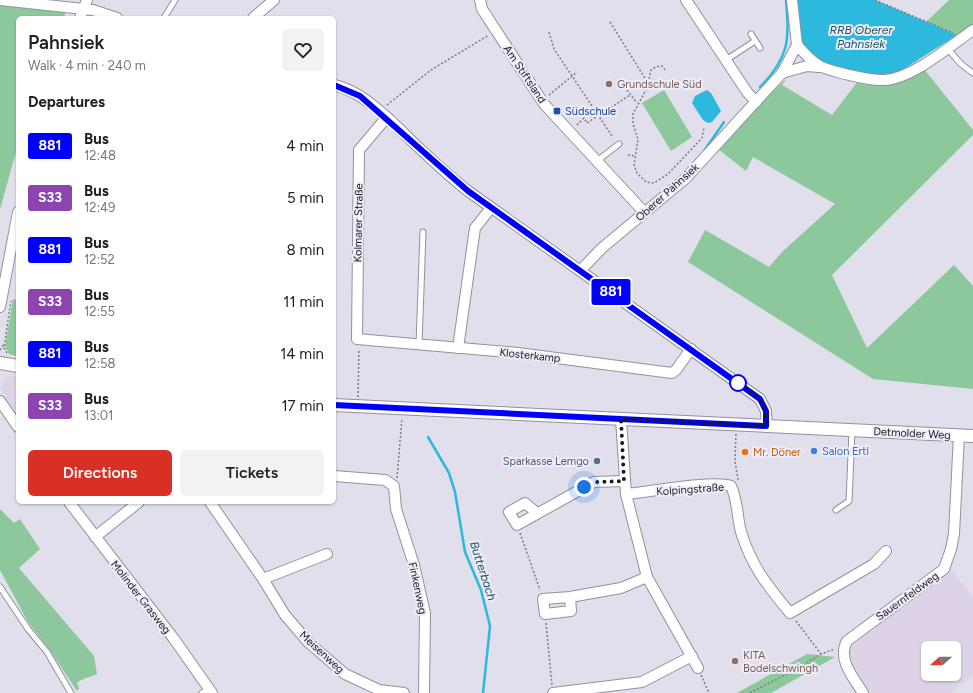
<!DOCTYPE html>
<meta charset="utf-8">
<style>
:root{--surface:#fff;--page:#f2f2f2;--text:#222;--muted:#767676;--accent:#d93025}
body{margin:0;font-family:Figtree,sans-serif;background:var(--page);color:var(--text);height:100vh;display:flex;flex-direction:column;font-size:15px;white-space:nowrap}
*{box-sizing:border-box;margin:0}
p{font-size:13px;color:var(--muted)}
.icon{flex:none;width:22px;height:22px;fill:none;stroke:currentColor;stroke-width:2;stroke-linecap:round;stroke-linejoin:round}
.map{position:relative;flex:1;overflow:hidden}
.sheet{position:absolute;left:16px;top:16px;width:320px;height:488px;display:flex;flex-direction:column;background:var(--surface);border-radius:6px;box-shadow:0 1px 3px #0004}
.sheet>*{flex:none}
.badge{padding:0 8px;border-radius:3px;font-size:14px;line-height:26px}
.needle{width:26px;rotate:249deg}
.buttons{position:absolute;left:921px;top:641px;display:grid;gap:8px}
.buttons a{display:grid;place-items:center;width:40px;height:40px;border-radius:6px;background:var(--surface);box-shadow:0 1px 3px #0004;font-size:20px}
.you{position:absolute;width:20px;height:20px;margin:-10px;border:3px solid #fff;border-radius:50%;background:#1a73e8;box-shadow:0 0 0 6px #1a73e833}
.map>.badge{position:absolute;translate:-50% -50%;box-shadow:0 0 0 2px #fff}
h2{padding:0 12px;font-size:15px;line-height:36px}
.round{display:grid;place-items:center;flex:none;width:42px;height:42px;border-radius:6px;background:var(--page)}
.summary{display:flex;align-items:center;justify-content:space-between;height:68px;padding:0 12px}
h1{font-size:19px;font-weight:600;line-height:30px}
.cta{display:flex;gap:8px;margin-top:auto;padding:8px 12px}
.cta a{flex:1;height:46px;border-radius:6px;background:var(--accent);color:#fff;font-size:16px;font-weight:600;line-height:46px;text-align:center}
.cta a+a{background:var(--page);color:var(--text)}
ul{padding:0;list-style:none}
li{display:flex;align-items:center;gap:12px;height:52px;padding:0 12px}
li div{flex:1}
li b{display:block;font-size:15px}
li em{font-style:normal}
li .badge{min-width:44px;font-weight:700;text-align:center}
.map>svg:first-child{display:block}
.commercial{fill:#ddd2e6;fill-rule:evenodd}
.green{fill:#8cc89c}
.water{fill:#2db8dd}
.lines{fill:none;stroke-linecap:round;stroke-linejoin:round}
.stream{stroke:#2db8dd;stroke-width:2.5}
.service-casing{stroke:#92919d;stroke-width:7}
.minor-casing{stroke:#92919d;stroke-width:12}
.tertiary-casing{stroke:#92919d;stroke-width:14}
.path{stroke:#7d7c84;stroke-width:1.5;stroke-dasharray:2 2;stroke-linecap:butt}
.service{stroke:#fff;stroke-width:5}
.minor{stroke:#fff;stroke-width:10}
.tertiary{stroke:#fff;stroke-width:12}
.line-casing{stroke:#fff;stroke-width:9}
.line{stroke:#00f;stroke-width:6}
.walk{stroke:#1b1b1f;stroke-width:4;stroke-dasharray:0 7.2}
.education-dot{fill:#8d6e63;stroke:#edecf8;stroke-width:1.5}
.transit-dot{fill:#1a4fb4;stroke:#edecf8;stroke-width:1.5}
.stop-dot{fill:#fff;stroke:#00f;stroke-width:2}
.shop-dot{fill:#3f7fe0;stroke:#edecf8;stroke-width:1.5}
.food-dot{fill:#e8710a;stroke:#edecf8;stroke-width:1.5}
.service-dot{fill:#5c6f8a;stroke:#edecf8;stroke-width:1.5}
.labels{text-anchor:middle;stroke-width:4;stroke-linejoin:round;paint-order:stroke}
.street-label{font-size:11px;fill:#1b1b1f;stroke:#edecf8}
.education-label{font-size:11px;fill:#785e54;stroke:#edecf8;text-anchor:start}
.transit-label{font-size:11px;fill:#164399;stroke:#edecf8;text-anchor:start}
.shop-label{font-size:11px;fill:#366cbe;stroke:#edecf8;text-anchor:start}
.food-label{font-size:11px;fill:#c56008;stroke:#edecf8;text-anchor:start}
.service-label{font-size:11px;fill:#4e5e75;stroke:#edecf8;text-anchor:end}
.water-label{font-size:12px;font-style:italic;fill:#1c5261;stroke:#edecf8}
</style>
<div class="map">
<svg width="973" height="693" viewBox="0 0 973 693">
<rect width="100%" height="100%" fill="#e0dfeb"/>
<g class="commercial">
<path d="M11,376L18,377V416L1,388L3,380Z"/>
<path d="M951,569L973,597V675L951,693H868L850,664V648ZM928,648H954V674H928Z"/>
</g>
<g class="green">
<path d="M949,0H973V25L957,35L926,22Z"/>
<path d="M0,3L66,11L64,18H18V145L0,209Z"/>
<path d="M924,69L973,130V135L832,275L867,348L954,265L973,286V389L873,379L688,262L705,230L769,267L782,252L835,204L753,157L746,171L718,149L748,116L787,78L782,85L832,115L858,81Z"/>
<path d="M664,90L692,137L671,151L642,103Z"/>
<path d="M13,299L18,300V357L9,354L5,347Z"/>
<path d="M0,509L14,523L20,519L40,549L19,568L94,656L97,674C90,678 84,677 77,683L79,688L77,691L49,649L28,622L0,570Z"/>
<path d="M807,654L835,657L771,693H737Z"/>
</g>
<g class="water">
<path d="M794,0H875L957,35L899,72L885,76L837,70L819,61L804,46L801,38Z"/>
<path d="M707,90L711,93L721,111L712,122L708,123L703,120L692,103L695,96Z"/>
</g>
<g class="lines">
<g class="stream">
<path d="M760,87C789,58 790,39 786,0"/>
<path d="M704,151L724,122"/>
<path d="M428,437L449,473L455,492L465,552L481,590L490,626L483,693"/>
</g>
<g class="service-casing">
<g id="service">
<path d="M164,18L175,0"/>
<path d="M751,34L760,48"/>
<path d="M947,48L961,64L973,73"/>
<path d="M726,60L755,41"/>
<path d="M597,161L619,144"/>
<path d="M419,345L423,232"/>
<path d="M836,510L849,501L852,431"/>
<path d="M0,587L28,629L47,652L71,693"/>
<path d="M202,693L209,689"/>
</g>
</g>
<g class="minor-casing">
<g id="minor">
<path d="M0,0L93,10L117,18"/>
<path d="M480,0L482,9L544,104L644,212"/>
<path d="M686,0L747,92L756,102"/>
<path d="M80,18L87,0"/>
<path d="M253,18L274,0"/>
<path d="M797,45C816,67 820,68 849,75C860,77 873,81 885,80C913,78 950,46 973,30"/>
<path d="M782,73L807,66L819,67"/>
<path d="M334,85C364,91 395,125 417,146C434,162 450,177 468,191L760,399L766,411L767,426"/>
<path d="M387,117L359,150L357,339L518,353L672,373L676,370L691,349"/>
<path d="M580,271L602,248L685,179L782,73L797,45L792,0"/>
<path d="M0,307L18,212"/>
<path d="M458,348L475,228L491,208"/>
<path d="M0,401L18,427"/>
<path d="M621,419L626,494L647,577L698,668"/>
<path d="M334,476L385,480L394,486L396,509L414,565L425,613L424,693"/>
<path d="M626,494C649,492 712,480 731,486C738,501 737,517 741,532C752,567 767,585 790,613L874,564L886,551"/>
<path d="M69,502L174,639L212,693"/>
<path d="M210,502L263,579L285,615L308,642L345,674L379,690L404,693"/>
<path d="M537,513L525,503L509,512L517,525L594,482L624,481"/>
<path d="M95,537L139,502"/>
<path d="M263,579L327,554"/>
<path d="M570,597L571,611L545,614L543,599L570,597L621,588L647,577"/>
<path d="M553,693L642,682L692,656"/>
<path d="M863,693C853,677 837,659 847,641L944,569L951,549L954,534L959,435"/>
</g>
</g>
<g class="tertiary-casing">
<g id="tertiary">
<path d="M0,363L18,366"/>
<path d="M334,405L973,436"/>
</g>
</g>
<g class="path">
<path d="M875,0L953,33"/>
<path d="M610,22L648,83"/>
<path d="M549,32L554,49L612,136"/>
<path d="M665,70L662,66L656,67L651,70L647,88L633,114V124L638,139L634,165L637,173L646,182L654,183L668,174L702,138L704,128"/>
<path d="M627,90L637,103"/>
<path d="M549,95L577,72"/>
<path d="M387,105L431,70L489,35"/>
<path d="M577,125L584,118L587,123L630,95"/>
<path d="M628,155L636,156"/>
<path d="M0,350L4,344"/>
<path d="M7,353L4,348L11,301"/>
<path d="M358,397L359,349"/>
<path d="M736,434L735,461L738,480"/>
<path d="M397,478L402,418"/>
<path d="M520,533L540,590"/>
<path d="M796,621L821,654"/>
<path d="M546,623L552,685"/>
<path d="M701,675L709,693"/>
<path d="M750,693L802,666L821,654L835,649"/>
</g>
<use href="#service" class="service"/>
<use href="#minor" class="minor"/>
<use href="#tertiary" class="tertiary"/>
</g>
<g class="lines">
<g class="line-casing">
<path id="line" d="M334,85L360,96L468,191L760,399L766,411V426L334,405"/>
</g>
<use href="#line" class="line"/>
<path class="walk" d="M584,487L594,482L624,481L621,419L766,426C767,401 755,393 738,383"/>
</g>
<g class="education-dot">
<circle cx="609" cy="84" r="4"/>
<circle cx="735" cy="661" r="4"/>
</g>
<rect class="transit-dot" x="553" y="107" width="8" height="8" rx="2"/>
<circle class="stop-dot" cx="738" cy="383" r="8"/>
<circle class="shop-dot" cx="814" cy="451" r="4"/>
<circle class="food-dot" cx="745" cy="452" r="4"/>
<circle class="service-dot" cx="597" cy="461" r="4"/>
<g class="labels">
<g class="street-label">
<text transform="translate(525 74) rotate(56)" y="4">Am Stiftsland</text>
<text transform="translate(667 192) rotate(-42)" y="4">Oberer Pahnsiek</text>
<text transform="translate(358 223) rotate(-89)" y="4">Kolmarer Straße</text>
<text transform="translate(530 355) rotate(6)" y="4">Klosterkamp</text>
<text transform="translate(912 433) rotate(3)" y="4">Detmolder Weg</text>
<text transform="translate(690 489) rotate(-4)" y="4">Kolpingstraße</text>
<text transform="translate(418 588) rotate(78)" y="4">Finkenweg</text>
<text transform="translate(907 596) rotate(-36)" y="4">Sauernfeldweg</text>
<text transform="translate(141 597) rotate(52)" y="4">Molinder Grasweg</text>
<text transform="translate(322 652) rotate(43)" y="4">Meisenweg</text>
</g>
<g class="education-label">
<text x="617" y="88">Grundschule Süd</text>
<text x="743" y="659">KITA<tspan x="743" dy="13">Bodelschwingh</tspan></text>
</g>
<g class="transit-label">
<text x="565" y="115">Südschule</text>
</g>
<g class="shop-label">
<text x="822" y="455">Salon Ertl</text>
</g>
<g class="food-label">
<text x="753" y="456">Mr. Döner</text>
</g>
<g class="service-label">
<text x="589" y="465">Sparkasse Lemgo</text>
</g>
<g class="water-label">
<text x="861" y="34">RRB Oberer<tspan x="861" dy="14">Pahnsiek</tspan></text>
<text transform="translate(483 571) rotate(72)" y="4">Butterbach</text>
</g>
</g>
</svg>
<div class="buttons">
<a><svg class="needle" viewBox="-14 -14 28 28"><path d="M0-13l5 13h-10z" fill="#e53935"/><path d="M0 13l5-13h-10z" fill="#767676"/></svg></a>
</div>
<div class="you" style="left:584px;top:487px"></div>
<b class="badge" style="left:611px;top:292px;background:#00f;color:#fff">881</b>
<section class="sheet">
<div class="summary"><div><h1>Pahnsiek</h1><p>Walk · 4 min · 240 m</p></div><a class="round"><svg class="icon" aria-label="heart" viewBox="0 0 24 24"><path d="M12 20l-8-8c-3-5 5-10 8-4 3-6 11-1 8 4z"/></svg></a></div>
<h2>Departures</h2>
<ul>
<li><span class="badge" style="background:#00f;color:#fff">881</span><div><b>Bus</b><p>12:48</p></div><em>4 min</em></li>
<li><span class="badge" style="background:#8e44ad;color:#fff">S33</span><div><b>Bus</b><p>12:49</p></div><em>5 min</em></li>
<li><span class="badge" style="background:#00f;color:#fff">881</span><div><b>Bus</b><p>12:52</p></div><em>8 min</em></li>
<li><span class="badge" style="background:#8e44ad;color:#fff">S33</span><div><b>Bus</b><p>12:55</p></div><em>11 min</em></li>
<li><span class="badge" style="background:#00f;color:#fff">881</span><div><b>Bus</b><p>12:58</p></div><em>14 min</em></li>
<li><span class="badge" style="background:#8e44ad;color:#fff">S33</span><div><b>Bus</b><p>13:01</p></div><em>17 min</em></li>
</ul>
<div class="cta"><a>Directions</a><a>Tickets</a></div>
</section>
</div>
